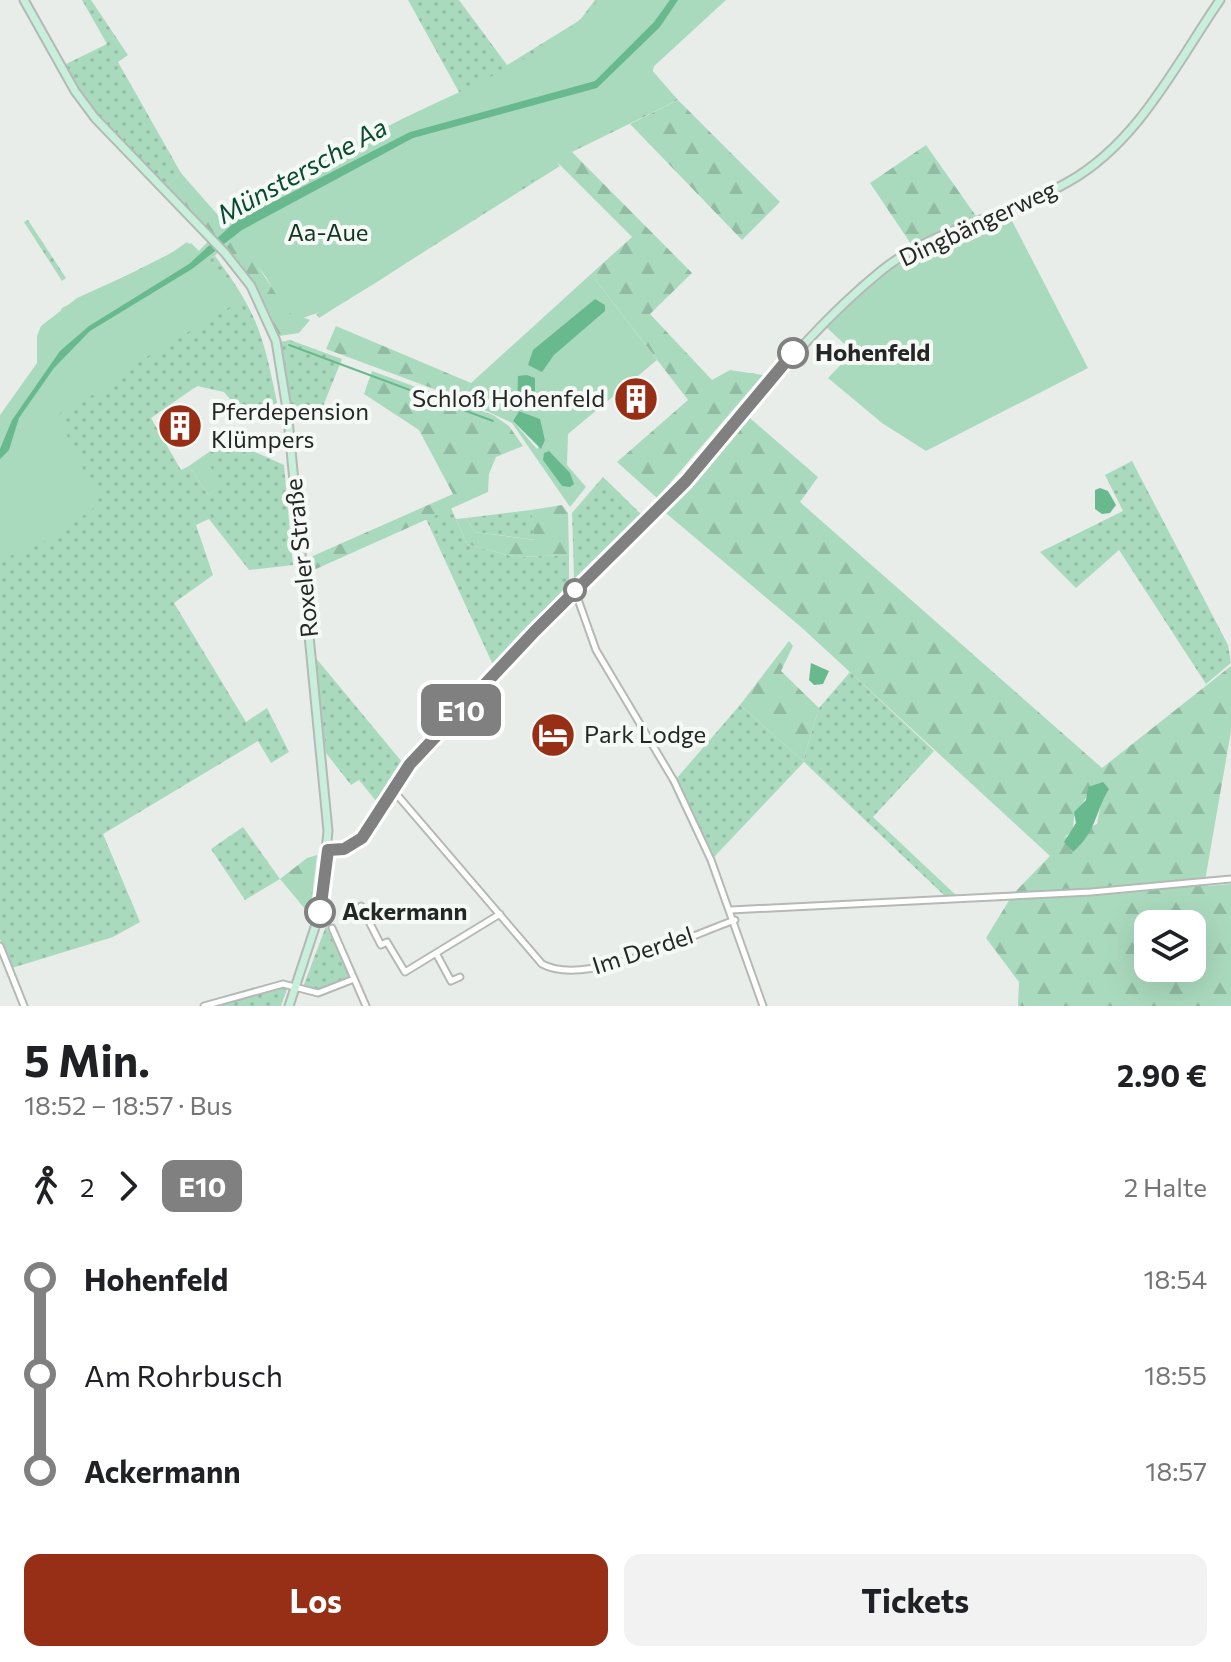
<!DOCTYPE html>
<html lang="de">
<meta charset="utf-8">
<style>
:root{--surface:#fff;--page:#f2f2f2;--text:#202124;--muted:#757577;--accent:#972e16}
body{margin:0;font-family:Commissioner,sans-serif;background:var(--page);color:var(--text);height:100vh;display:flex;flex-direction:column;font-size:30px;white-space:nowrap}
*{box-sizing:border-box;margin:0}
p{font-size:26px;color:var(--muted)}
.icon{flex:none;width:44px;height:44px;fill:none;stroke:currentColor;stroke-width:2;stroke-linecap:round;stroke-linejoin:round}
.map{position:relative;height:1006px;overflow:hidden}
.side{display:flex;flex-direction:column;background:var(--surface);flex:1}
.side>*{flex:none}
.badge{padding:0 16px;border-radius:12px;font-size:28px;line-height:52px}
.controls{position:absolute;left:1134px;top:910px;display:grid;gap:16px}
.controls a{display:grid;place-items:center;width:72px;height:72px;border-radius:16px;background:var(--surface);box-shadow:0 8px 32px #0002;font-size:40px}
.map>.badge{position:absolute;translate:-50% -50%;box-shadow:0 0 0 4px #fff}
.legs{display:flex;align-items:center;gap:12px;height:88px;padding:0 24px;font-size:26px}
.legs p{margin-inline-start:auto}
.head{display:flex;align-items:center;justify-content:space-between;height:136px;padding:0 24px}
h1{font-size:44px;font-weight:700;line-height:60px}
.button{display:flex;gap:16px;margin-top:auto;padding:16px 24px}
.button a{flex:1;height:92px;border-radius:16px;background:var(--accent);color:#fff;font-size:32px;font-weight:700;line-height:92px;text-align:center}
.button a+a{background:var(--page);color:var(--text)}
ul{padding:0 24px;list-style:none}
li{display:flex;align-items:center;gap:28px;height:96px;font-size:30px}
li i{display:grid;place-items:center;width:12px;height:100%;margin:0 10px;background:currentColor}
li i::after{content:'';width:20px;height:20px;margin:-10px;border:6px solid;border-radius:50%;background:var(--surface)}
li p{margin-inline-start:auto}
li:first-child i{background:linear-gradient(#0000 50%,currentColor 0)}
li:last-child i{background:linear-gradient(currentColor 50%,#0000 0)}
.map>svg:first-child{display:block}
.grass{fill:url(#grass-dots)}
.forest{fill:url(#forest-firs);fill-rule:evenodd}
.park{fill:#aadabe;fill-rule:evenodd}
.water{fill:#69b98e}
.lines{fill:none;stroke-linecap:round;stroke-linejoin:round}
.stream{stroke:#69b98e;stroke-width:2}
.minor-casing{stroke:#b5b9b6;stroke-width:9}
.secondary-casing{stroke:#b5b9b6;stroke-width:11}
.minor{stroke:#fff;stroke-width:5}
.secondary{stroke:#c8eedc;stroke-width:7}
.line-1-casing{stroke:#fff;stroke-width:18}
.line-1{stroke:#808080;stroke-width:12}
.stop-1-dot{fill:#fff;stroke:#808080;stroke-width:4}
.labels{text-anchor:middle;stroke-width:8;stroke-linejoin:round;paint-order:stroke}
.street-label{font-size:24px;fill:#252726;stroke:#f6faf7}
.park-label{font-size:24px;fill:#113523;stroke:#f6faf7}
.stop-label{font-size:24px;font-weight:bold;fill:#252726;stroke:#f6faf7;text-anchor:start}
.poi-label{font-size:24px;fill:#252726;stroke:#f6faf7;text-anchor:start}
.water-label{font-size:26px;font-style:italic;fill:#094b2f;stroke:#f6faf7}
</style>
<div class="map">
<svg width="1231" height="1006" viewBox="0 0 1231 1006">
<defs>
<pattern id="grass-dots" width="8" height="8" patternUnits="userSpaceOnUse" patternTransform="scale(2)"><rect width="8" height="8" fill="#aadabe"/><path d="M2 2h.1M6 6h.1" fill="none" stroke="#92bba3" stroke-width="1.8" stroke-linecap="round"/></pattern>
<pattern id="forest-firs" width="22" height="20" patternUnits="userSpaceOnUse" patternTransform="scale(2)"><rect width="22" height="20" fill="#aadabe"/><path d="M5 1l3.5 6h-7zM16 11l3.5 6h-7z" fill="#92bba3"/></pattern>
</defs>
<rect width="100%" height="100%" fill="#e8edea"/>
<g class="grass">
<path d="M82,0H91L128,55L118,62L181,173L166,186L85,101L64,65L107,44Z"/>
<path d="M408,0H459L507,65L580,20L595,0H675L652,73L678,100L572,152L465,103Z"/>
<path d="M556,162L560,166L319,318L316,314Z"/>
<path d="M28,220L66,278L62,281L24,222Z"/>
<path d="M191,243L200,252L184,278L215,256C257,312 263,334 277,402L251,424L224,392L197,386L151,418L181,470L189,466L208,495L222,485L203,456L228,440L284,465L293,565L249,570L209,519L196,525L213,575L174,603L246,722L267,708L289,752L271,763L258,741L103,834L140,922L113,937L12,968L0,939V436L38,365L62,308Z"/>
<path d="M290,340L342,359L323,406L291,412L280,342Z"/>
<path d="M1132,461L1228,645L1231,663L1206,684L1119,550L1076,588L1040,552L1123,511L1105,475Z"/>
<path d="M603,477L641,514L574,579L572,513Z"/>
<path d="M451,508L467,544L515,557L569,555V584L493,665L426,519Z"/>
<path d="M531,510L536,540L475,532L466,518Z"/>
<path d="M315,657L402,762L376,801L359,780L351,785L326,753Z"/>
<path d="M850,672L934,751L873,817L958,897L947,898L804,762L714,857L676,779L740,705L803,761L819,708Z"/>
<path d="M243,827L280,879L245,900L211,849Z"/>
<path d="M326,926L350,977L320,989L303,987Z"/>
<path d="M289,984L281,1006H215Z"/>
</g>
<g class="forest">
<path d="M678,100L780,202L742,240L630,124Z"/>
<path d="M926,145L976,216L911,244L870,183Z"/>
<path d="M542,147L572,152L692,273L650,314L712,380L730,370L763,375L657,498L617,462L688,400L591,274L632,237Z"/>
<path d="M181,173L238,238L289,312L310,320L299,333L279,336C253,276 211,233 166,186Z"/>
<path d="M336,326L471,383L461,399L326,349Z"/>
<path d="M372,371L493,415L509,426L523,446L496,457L489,474L488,492L307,573L306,559L453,494L419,430L364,394Z"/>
<path d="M744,413L818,477L800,502L1102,768L1231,666V731L1205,881L1207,886L1231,884V1006H1018L1019,982L986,938L1013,894L1050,856L801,627L661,509ZM1108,789L1101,803L1097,824L1064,838L1073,830L1074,817L1087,796ZM1148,924H1192V968H1148Z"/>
<path d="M562,505L568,513L569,555L515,557L467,544L456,519L466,518L475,532L535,540L531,510Z"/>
<path d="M789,641L793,646L781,671L819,708L803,761L740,705Z"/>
<path d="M317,855L310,915L280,879L307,858Z"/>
</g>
<g class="park">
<path d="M598,0H726L651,69L677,99L574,149L557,164L377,282L337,306L303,318L286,312L266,277L235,239L207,262L240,301L125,370V377L57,415L100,504L50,539L0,560V415L37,363V336L41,326L77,298L163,259L187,242L198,252L220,229L217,225L239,204C293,175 347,147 402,119C459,91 561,51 598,0Z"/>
<path d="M1008,213L1088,368L926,451L882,423L828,378L853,352L825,326L882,273Z"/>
<path d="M591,274L657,360L568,434L567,465L586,487L570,507L512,423L461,399L471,383ZM595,299L554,355L550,360L567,325ZM519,411L539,419L545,440L537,449L513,421Z"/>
<path d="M203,456L223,485L208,495L189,466Z"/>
</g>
<g class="water">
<path d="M670,0H678L660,27L597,88L413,138L242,230L192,269L90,331L54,368L19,418L9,450L0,459V449L12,420L60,351L89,326L189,264L236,221L410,132L595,81L654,22Z"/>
<path d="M595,299L605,305V311L554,355L542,372L528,365L533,350Z"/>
<path d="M527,375L535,378V407L517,404L518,376Z"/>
<path d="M519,411L540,419L545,440L541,449L513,421Z"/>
<path d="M549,451L570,473L574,484L570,487L562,486L543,460L544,453Z"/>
<path d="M1100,488L1108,491L1116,505L1110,513L1102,514L1095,509V490Z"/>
<path d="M811,663L829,671L823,684L814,685L809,680Z"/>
<path d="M1103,782L1109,789C1094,814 1097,831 1073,852L1064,842L1076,823L1074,812L1086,800L1088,787Z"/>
</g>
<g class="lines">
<path class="stream" d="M289,345L493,421"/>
<g class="minor-casing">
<g id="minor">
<path d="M575,591L596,650L674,781L711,860L763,1006"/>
<path d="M392,789L542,964C586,988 688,936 735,920"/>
<path d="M361,906L381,945L387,942L405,972L500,914"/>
<path d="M731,910L1091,892L1231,879"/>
<path d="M332,928L366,1006"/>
<path d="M0,946L24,1006"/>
<path d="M437,955L451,981L460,977"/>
<path d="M204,1006L283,984L318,993L354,979"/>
</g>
</g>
<g class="secondary-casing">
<g id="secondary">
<path d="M24,0L75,91L95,118L225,253L251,286L276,341L287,409L328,831L320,912L289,1006"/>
<path d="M328,850C373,852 379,801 402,774C470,691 549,616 625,541C652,515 679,488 704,460C762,394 811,328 881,271C934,228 1009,216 1068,182C1138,143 1176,64 1220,0"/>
</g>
</g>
<use href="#minor" class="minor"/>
<use href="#secondary" class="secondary"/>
</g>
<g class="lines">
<g class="line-1-casing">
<path id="line-1" d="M320,912L328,850L344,849L362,838L410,764L535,631L686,481L793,353"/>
</g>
<use href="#line-1" class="line-1"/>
</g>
<defs>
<g id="building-disc" transform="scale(2.3)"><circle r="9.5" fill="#972e16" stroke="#f6faf7"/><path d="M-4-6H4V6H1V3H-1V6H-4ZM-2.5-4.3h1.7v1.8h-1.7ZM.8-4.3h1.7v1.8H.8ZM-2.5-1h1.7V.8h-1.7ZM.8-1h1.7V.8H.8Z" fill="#fff"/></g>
<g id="hotel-disc" transform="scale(2.3)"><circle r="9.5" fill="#972e16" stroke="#f6faf7"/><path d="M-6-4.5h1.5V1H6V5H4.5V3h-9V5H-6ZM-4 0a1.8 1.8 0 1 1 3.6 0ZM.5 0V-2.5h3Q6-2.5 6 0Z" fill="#fff"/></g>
</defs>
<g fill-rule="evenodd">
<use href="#building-disc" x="636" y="399"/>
<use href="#building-disc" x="180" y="426"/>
<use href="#hotel-disc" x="553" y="735"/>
</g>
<g class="stop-1-dot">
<circle cx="793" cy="353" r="14"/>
<circle cx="575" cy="590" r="10"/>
<circle cx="320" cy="912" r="14"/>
</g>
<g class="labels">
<g class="street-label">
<text transform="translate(978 224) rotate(-25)" y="8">Dingbängerweg</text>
<text transform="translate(302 558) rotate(-96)" y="8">Roxeler Straße</text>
<text transform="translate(643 951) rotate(-18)" y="8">Im Derdel</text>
</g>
<g class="park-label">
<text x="328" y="241">Aa-Aue</text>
</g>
<g class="stop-label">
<text x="815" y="361">Hohenfeld</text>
<text x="342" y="920">Ackermann</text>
</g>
<g class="poi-label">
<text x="605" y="407" text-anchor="end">Schloß Hohenfeld</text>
<text x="211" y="420">Pferdepension<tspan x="211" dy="28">Klümpers</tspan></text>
<text x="584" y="743">Park Lodge</text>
</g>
<g class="water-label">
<text transform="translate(302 171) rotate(-29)" y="9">Münstersche Aa</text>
</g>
</g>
</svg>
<div class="controls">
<a><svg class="icon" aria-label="layers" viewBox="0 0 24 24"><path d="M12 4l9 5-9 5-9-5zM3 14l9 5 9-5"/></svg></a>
</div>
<b class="badge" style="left:461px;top:710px;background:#808080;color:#fff">E10</b>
</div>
<section class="side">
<div class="head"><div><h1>5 Min.</h1><p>18:52 – 18:57 · Bus</p></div><b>2.90 €</b></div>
<div class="legs"><svg class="icon" aria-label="walk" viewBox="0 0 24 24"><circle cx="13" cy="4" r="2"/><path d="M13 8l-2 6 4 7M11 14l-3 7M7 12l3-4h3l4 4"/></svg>2<svg class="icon" aria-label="forward" viewBox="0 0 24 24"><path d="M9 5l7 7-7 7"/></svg><b class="badge" style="background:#808080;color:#fff">E10</b><p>2 Halte</p></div>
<ul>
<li><i style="color:#808080"></i><b>Hohenfeld</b><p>18:54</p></li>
<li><i style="color:#808080"></i><span>Am Rohrbusch</span><p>18:55</p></li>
<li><i style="color:#808080"></i><b>Ackermann</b><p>18:57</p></li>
</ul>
<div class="button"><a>Los</a><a>Tickets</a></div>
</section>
